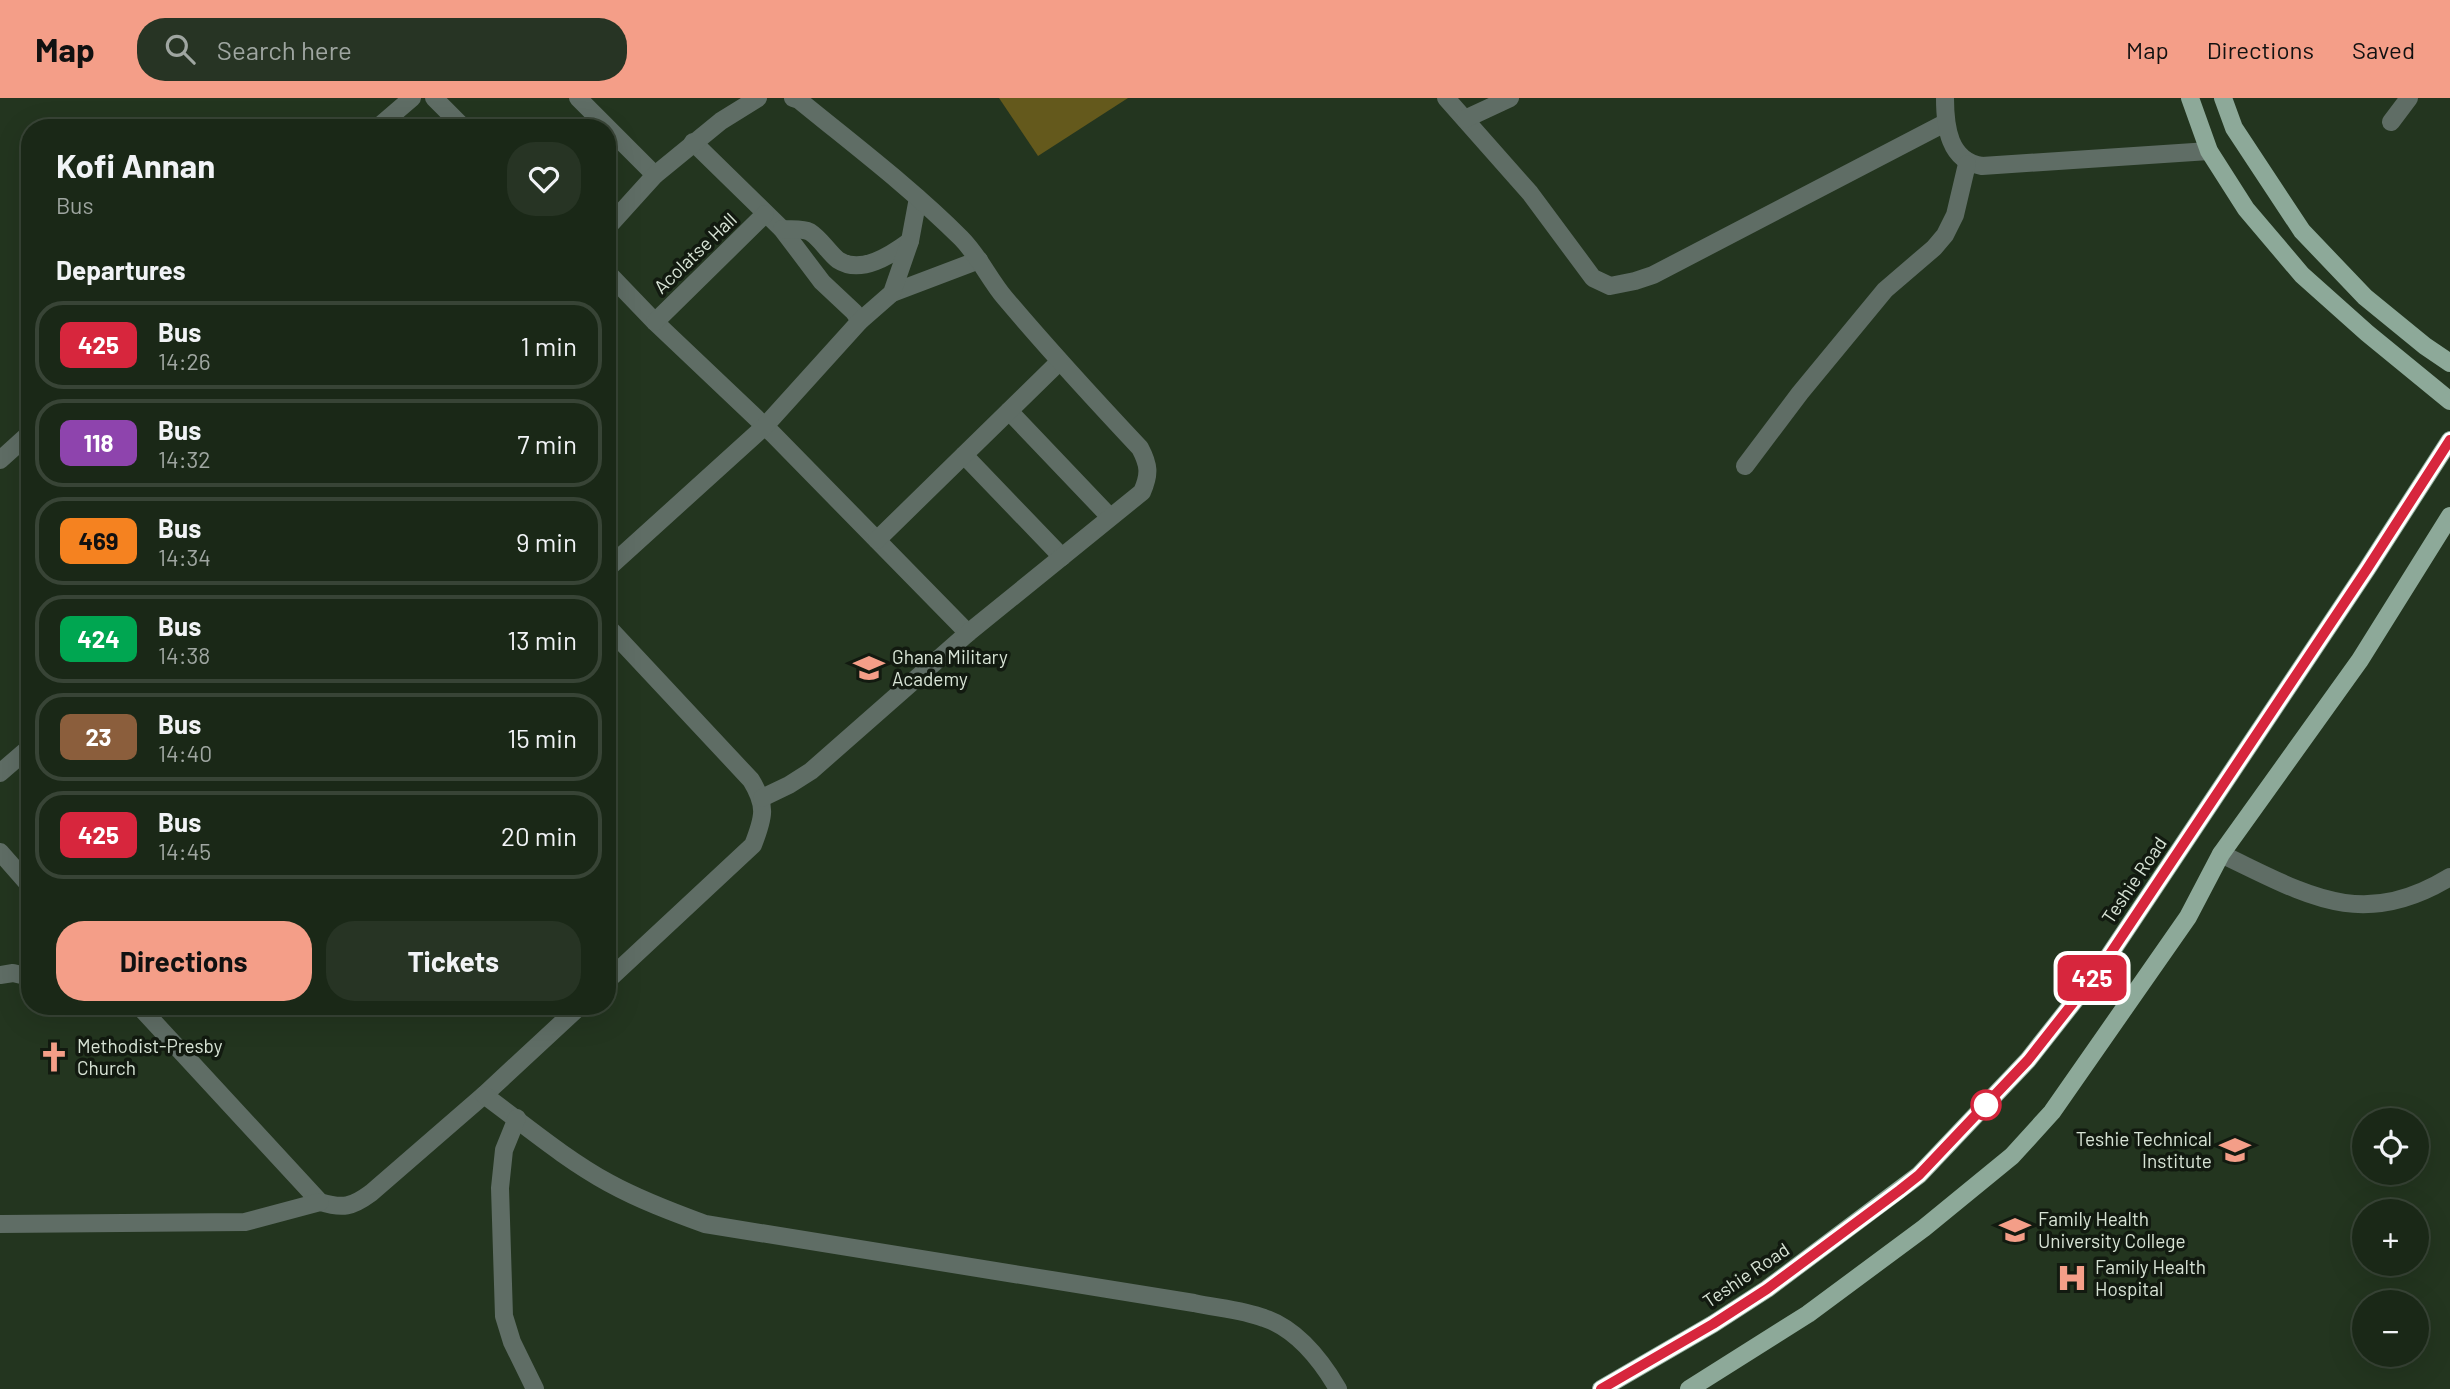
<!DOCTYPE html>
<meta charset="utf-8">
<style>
:root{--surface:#1a2817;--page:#273424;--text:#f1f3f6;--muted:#9fa6a1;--line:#384436;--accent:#f49e88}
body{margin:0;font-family:Barlow,sans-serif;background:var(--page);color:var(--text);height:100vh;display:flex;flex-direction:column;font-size:26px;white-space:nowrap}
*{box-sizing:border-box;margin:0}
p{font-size:23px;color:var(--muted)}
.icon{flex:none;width:38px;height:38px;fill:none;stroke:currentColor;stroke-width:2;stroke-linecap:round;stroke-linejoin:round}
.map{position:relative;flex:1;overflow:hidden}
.sheet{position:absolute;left:21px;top:21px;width:595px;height:896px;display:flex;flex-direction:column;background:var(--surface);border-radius:28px;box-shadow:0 7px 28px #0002,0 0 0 2px var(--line)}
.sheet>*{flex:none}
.badge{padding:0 14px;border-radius:10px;font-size:24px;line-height:46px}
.tools{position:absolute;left:2352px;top:1010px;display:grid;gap:14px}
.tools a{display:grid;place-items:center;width:77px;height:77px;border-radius:50%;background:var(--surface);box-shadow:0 7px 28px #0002,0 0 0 2px var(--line);font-size:35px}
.map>.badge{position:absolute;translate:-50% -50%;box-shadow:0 0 0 4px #fff}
h2{padding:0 35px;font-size:26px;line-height:63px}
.round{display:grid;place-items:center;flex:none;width:74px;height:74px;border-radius:28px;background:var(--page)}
.summary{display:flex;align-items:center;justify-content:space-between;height:119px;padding:0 35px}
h1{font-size:33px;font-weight:700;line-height:52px}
.cta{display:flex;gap:14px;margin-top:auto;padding:14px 35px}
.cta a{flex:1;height:80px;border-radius:28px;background:var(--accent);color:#111;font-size:28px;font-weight:700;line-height:80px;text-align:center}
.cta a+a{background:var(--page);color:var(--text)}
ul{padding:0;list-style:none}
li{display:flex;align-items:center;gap:21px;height:88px;margin:0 14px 10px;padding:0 21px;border:4px solid var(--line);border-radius:28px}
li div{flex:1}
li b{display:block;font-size:26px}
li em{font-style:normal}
li .badge{min-width:77px;font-weight:700;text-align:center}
header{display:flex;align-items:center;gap:42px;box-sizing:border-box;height:98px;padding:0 35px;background:var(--accent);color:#111}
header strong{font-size:33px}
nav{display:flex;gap:38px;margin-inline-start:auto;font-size:24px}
.search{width:490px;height:63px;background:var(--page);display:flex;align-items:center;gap:18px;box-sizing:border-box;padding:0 24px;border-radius:28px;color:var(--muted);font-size:26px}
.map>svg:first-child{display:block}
.green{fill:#64591c}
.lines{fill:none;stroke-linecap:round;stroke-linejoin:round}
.minor{stroke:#5f6d65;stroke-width:18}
.major{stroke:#8da999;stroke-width:18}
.line-casing{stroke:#fff;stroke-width:16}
.line{stroke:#d7263d;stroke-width:10}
.stop-dot{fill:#fff;stroke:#d7263d;stroke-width:3.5}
.labels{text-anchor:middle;stroke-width:7;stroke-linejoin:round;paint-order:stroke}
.street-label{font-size:19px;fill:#d8e4d6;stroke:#121a10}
.poi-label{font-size:19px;fill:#d8e4d6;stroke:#121a10;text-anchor:start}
</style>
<header>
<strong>Map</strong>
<div class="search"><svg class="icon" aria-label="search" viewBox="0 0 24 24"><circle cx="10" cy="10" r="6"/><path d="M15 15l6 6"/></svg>Search here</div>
<nav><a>Map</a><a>Directions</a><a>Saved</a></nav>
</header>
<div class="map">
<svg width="2450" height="1291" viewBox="0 0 2450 1291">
<rect width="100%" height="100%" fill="#23351f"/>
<path class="green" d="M999,0H1128L1038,58Z"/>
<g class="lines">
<g class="minor">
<path d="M434,0L464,30"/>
<path d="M578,0L655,77"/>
<path d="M1446,0L1530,95L1593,180L1610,188L1635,183L1653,177L1945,25"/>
<path d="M1945,0C1945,29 1949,63 1982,68L2209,53"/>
<path d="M1465,21L1510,0"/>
<path d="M2391,24L2409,0"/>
<path d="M377,30L412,0"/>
<path d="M693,44L782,131L822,184L854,214L860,223"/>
<path d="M607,130L655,77L721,23L758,0"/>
<path d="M782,131C791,132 802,130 810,134C821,141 828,154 838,162C861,177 891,157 910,143"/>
<path d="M607,174L655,224L773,336L968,535"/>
<path d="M892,195L979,162"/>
<path d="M655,224L765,116"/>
<path d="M1009,313L1110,419"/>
<path d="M964,357L1062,459"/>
<path d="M0,362L30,335"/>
<path d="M1745,368L1800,295L1885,192L1934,150L1945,137L1955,117L1967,66"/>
<path d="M877,442L1059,264"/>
<path d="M607,471L765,328L860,223L892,195L910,143L918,100"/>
<path d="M607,528L751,682C767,708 764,719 753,747L607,883"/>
<path d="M0,675L30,649"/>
<path d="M762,700L789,687L811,673L968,535L1142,394C1150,376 1149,367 1140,350C1094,301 1049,252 1005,200C989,181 979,158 961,140C911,90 854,47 799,2L793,0"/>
<path d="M0,754L30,788"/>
<path d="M2221,756C2304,795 2360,834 2450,779"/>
<path d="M0,877L13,875L30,879"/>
<path d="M139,908L320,1104C343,1111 352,1109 371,1095L484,997L580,908"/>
<path d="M484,997C525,1027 565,1061 609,1085C640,1102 672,1114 705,1126L1194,1205C1217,1210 1243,1212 1264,1220C1297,1231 1321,1262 1338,1291"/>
<path d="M517,1020L504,1052L500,1090L504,1218L512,1244L535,1291"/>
<path d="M0,1126L245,1124L320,1104"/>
</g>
<g class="major">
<path d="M2190,0L2209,53L2246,111L2302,177L2367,235L2450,303"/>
<path d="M2223,0L2234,30L2302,133L2365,199L2425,248L2450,265"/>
<path d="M1601,1291L1713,1226L1767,1191L1919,1077L2028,962L2102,868L2367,471L2450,342"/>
<path d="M1689,1291L1808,1216L1924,1130L2012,1058L2052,1014L2188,819L2221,756L2360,562L2450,418"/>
</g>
</g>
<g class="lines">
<g class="line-casing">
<path id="line" d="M1601,1291L1713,1226L1767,1191L1900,1092L1919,1077L2028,962L2102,868L2367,471L2450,342"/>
</g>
<use href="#line" class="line"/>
</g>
<defs>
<g id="school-bare" transform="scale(2.415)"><path d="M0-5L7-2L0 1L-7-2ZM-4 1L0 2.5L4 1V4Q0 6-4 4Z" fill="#f49e88" stroke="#121a10" stroke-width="2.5" paint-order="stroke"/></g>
<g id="church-bare" transform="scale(2.415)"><path d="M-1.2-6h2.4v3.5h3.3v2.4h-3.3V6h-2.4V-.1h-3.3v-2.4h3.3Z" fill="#f49e88" stroke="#121a10" stroke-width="2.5" paint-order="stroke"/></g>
<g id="university-bare" transform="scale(2.415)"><path d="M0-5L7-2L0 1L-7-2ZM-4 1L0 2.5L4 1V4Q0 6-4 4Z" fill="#f49e88" stroke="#121a10" stroke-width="2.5" paint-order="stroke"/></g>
<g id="hospital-bare" transform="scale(2.415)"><path d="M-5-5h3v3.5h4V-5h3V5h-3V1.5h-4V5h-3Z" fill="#f49e88" stroke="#121a10" stroke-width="2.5" paint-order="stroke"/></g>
</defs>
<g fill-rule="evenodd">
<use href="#school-bare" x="869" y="570"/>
<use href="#church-bare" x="54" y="959"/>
<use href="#school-bare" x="2235" y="1052"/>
<use href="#university-bare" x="2015" y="1132"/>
<use href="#hospital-bare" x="2072" y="1180"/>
</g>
<circle class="stop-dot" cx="1986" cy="1007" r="14"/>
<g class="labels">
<g class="street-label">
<text transform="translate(695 155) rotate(-44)" y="7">Acolatse Hall</text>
<text transform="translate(2134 782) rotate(-56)" y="7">Teshie Road</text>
<text transform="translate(1746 1177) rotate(-34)" y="7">Teshie Road</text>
</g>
<g class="poi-label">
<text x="892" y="566">Ghana Military<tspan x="892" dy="22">Academy</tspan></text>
<text x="77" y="955">Methodist-Presby<tspan x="77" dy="22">Church</tspan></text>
<text x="2212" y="1048" text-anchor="end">Teshie Technical<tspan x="2212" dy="22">Institute</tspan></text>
<text x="2038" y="1128">Family Health<tspan x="2038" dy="22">University College</tspan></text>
<text x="2095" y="1176">Family Health<tspan x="2095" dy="22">Hospital</tspan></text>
</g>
</g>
</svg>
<div class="tools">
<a><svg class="icon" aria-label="locate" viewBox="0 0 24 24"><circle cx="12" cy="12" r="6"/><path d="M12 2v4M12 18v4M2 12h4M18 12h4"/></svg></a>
<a>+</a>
<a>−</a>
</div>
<b class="badge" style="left:2092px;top:880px;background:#d7263d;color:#fff">425</b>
<section class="sheet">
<div class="summary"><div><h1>Kofi Annan</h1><p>Bus</p></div><a class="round"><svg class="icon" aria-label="heart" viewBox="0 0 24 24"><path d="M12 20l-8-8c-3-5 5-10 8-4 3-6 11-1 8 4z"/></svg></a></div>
<h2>Departures</h2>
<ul>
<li><span class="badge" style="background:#d7263d;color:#fff">425</span><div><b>Bus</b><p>14:26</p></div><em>1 min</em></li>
<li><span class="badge" style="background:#8e44ad;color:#fff">118</span><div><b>Bus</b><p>14:32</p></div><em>7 min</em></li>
<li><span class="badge" style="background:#f58220;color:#111">469</span><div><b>Bus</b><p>14:34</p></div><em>9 min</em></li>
<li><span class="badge" style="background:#00a651;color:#fff">424</span><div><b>Bus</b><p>14:38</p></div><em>13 min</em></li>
<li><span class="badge" style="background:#8b5e3c;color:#fff">23</span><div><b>Bus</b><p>14:40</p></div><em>15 min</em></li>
<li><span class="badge" style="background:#d7263d;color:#fff">425</span><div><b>Bus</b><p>14:45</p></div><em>20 min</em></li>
</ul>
<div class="cta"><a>Directions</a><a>Tickets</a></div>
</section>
</div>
